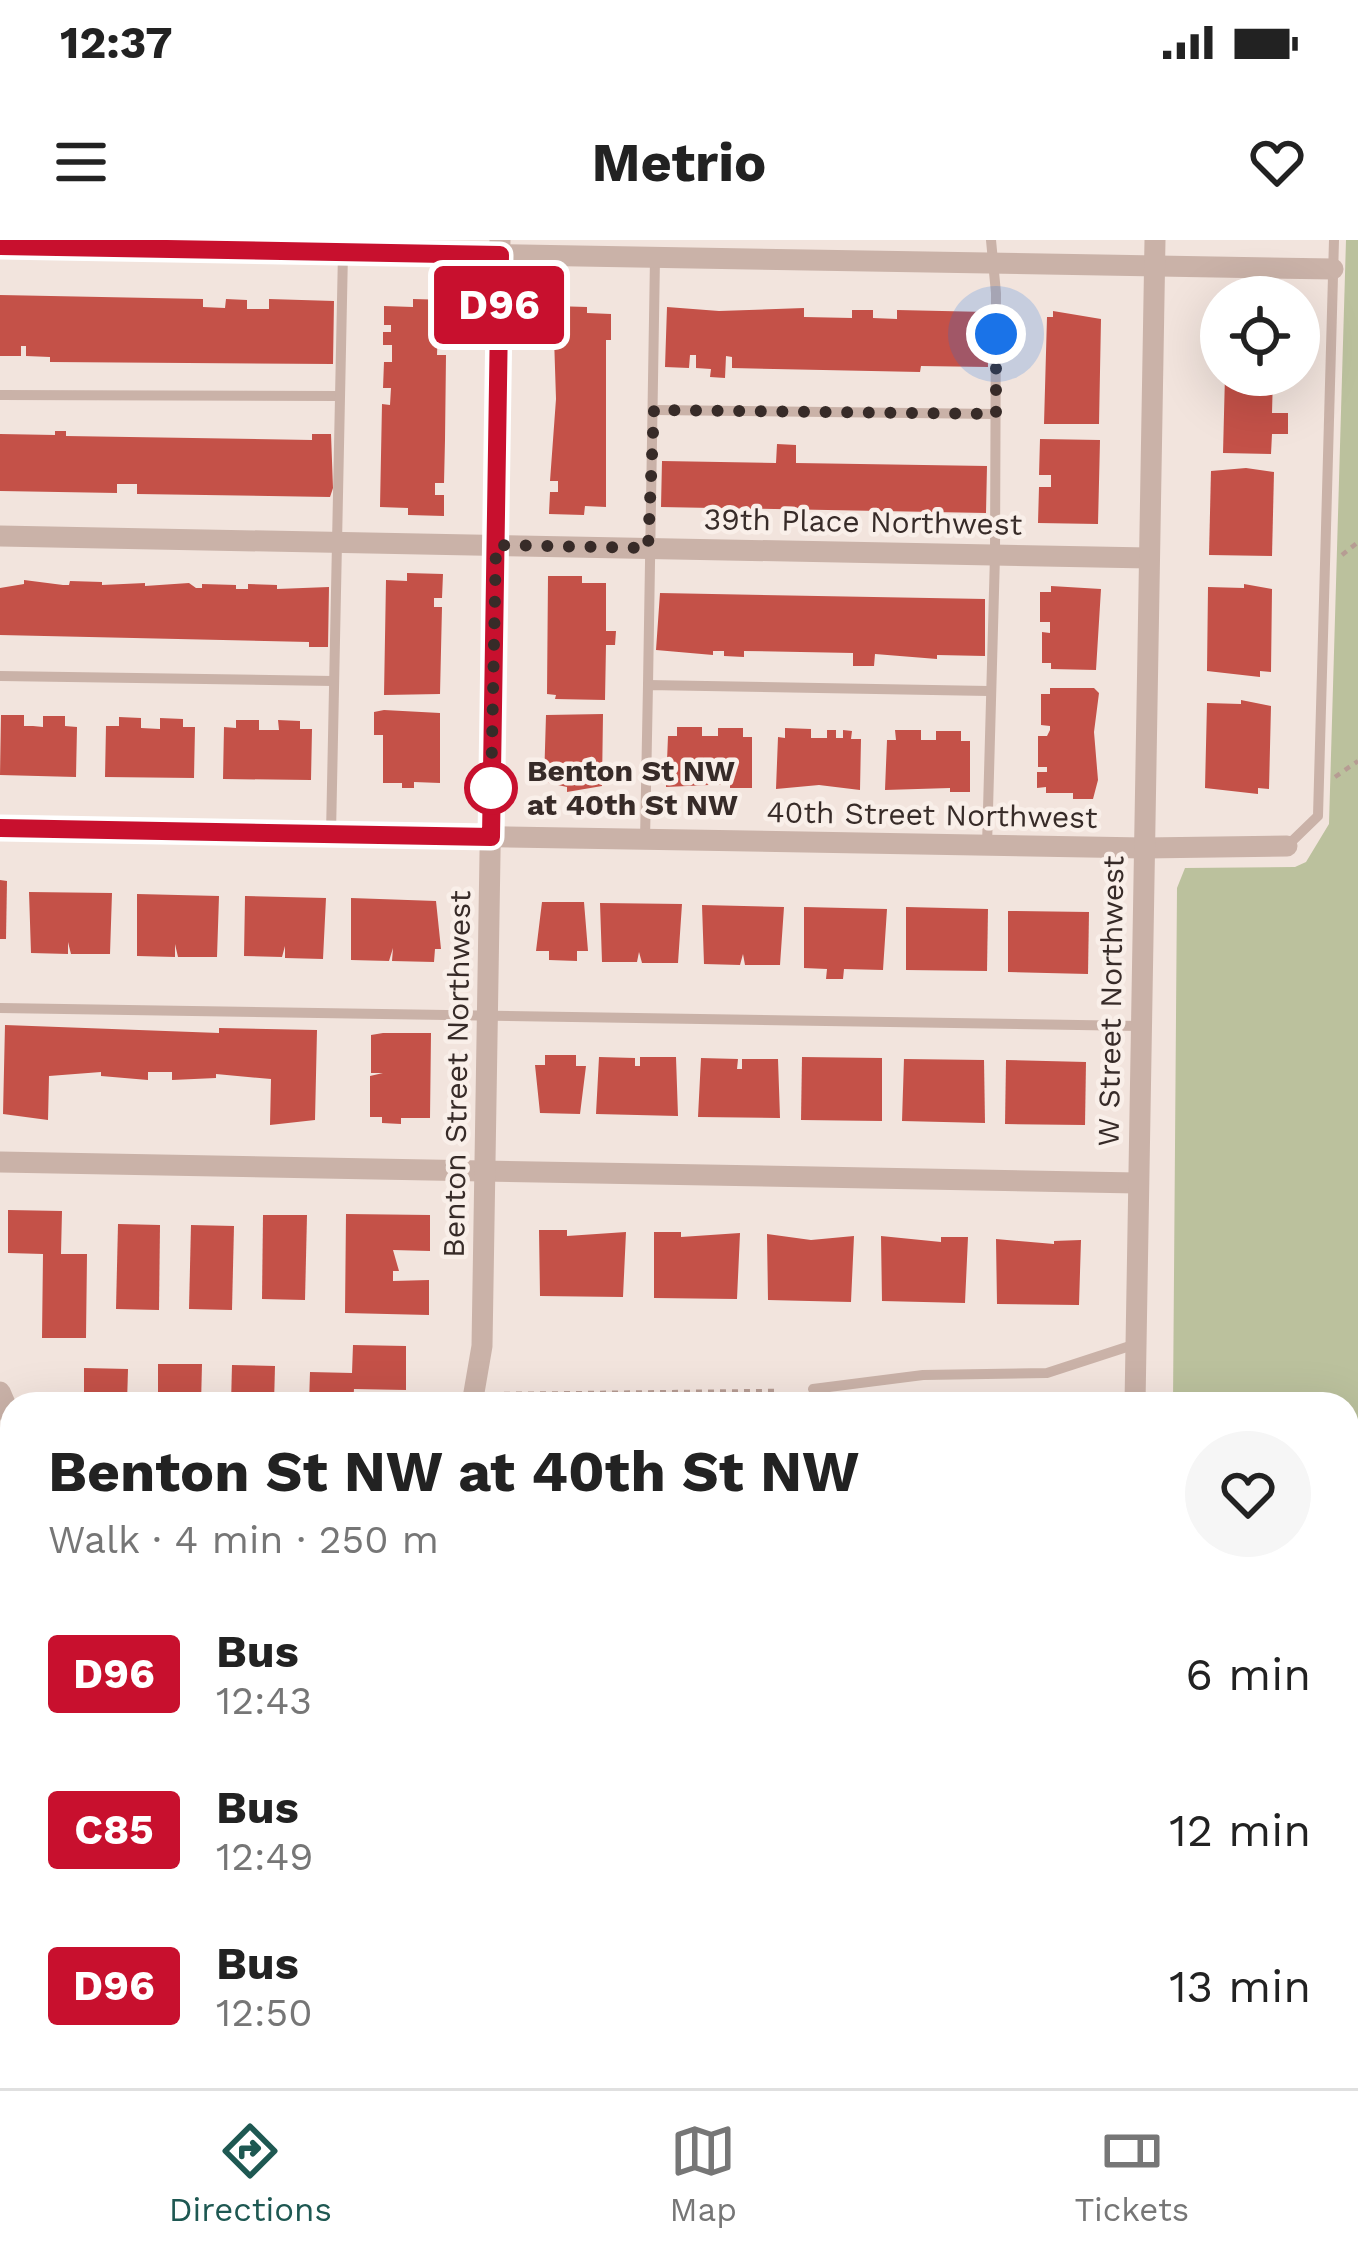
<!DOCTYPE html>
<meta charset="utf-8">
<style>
:root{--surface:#fff;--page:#f6f6f6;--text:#222;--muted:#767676;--line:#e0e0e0;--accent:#1e5852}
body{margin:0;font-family:"Work Sans",sans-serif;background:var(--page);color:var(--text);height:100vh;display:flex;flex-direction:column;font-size:45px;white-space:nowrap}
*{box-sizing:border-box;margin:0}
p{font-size:39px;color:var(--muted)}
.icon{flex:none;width:66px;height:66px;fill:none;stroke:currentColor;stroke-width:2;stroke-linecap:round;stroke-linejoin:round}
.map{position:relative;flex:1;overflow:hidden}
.side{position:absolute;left:0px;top:1152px;width:1359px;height:696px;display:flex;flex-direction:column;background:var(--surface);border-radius:36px 36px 0 0;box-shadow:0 12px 48px #0002}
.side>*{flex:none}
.badge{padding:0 24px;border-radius:9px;font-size:42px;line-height:78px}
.tools{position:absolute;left:1200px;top:36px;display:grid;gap:24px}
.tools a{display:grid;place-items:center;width:120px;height:120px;border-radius:50%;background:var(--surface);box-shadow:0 12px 48px #0002;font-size:60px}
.you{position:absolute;width:60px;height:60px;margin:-30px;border:9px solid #fff;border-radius:50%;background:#1a73e8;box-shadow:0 0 0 18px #1a73e833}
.map>.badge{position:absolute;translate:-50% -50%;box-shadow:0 0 0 6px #fff}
.round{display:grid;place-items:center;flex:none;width:126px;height:126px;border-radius:63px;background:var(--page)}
.head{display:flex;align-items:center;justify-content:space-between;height:204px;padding:0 48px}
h1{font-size:57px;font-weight:700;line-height:90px}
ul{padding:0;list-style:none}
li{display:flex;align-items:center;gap:36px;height:156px;padding:0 48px}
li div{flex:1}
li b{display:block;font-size:45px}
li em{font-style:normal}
li .badge{min-width:132px;font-weight:700;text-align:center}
.status{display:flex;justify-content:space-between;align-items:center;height:84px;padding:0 60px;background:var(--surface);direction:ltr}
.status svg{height:33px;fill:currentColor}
header{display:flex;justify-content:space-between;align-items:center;height:156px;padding:0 48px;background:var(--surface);font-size:54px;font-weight:700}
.tab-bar{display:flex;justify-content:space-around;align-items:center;height:168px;border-top:3px solid var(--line);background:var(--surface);font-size:33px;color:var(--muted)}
.tab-bar a{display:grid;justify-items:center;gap:6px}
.tab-bar .on{color:var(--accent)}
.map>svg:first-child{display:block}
.green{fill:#bbc19d}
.building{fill:#c45148}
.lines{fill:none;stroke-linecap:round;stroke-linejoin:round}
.path{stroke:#b69c93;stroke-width:4.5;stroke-dasharray:6 6;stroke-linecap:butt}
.service{stroke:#cab2a8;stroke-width:10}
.minor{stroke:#cab2a8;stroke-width:21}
.line-casing{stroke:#fff;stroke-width:27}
.line{stroke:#c8102e;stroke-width:18}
.walk{stroke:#372b28;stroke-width:12;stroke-dasharray:0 21.6}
.stop-dot{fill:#fff;stroke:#c8102e;stroke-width:6}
.labels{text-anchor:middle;stroke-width:9;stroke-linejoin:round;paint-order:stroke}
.street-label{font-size:30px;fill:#372b28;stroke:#f9efe9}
.stop-label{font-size:30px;font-weight:bold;fill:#372b28;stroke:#f9efe9;text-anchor:start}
</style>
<div class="status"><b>12:37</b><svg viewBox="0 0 49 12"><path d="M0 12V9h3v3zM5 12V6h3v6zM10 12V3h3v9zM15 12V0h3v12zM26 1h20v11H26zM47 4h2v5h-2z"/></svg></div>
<header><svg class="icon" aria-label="menu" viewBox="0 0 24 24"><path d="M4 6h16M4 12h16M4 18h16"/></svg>Metrio<svg class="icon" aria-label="heart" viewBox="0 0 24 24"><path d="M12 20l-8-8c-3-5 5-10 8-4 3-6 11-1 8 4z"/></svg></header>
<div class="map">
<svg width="1358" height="1848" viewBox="0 0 1358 1848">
<rect width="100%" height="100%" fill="#f2e4dd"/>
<g class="green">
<path d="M1346,0H1358V1848H1177L1178,1836H1347V1164H1173L1177,648L1185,628L1295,627L1306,622L1329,584Z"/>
<path d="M0,1700H12V1836H1140L1161,1848H0Z"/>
</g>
<g class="building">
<path d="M0,55L203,59V67L225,68L226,59L247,60V69H269V59L334,61L333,124L50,122V117L26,116V106H21V116H0Z"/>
<path d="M413,59L448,60V85H438L437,115H446L445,200L444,243H435V255H444V276L408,275V268L380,267L382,164L390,165L391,148H383L384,122H392V105H383V92H391V85H384V66L413,67Z"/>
<path d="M553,66L587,67V73L611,74V100H606V267L585,266L584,275L549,274L550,252H558V241H550L556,159Z"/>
<path d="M667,67L719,71L804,68V77L852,78V70H873V78L897,79V70L987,72L988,127L921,126L920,132L732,128V117L726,116L725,138L710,137L711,129L696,128V115H690L689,128L665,127Z"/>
<path d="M1053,71L1101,79L1099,184H1044L1047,77H1053Z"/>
<path d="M1225,135H1273L1272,173H1288V194H1272L1271,214L1223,213Z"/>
<path d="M55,191H66V196L312,200V194H331L333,248L330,257L137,254V244H117V253L0,251V194L55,195Z"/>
<path d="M1040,199L1100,200L1098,284L1038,283L1039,247H1051V235H1039Z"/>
<path d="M777,204L796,205V223L987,226L986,273L661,267L662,221L776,223Z"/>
<path d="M1246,228L1274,232L1272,316L1209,315L1211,231Z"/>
<path d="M407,333L443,334L442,358H434V367H442L440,454L384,455L386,340L407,341Z"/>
<path d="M548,336H582V343H606V391H616L615,405H606L605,460L555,459L556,455L547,454Z"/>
<path d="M24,340L63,345H69L70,341L102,342V345L145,343V346L189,343L196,348H202V344L236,345V349H248V344L277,345V349L329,347L328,407H309V402L0,395V348L24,344Z"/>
<path d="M1244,344L1272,349L1271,432L1260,431V437L1207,431L1208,347L1244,348Z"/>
<path d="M1051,346L1101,349L1096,430L1051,429V423H1042V392L1050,393V382H1040V352H1051Z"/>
<path d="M660,353L985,359V416L937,415V419L875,414L874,426H853V413L744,411V417L724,416V411H713V415L656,410Z"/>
<path d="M1050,448H1094L1099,453L1094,492L1098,540L1093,559H1073V553H1046V547L1037,548V532H1047V527H1038V496H1047L1050,490V486L1041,485V454H1050Z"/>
<path d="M1241,460L1271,466L1269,549L1258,548V554L1205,548L1207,463L1241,464Z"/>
<path d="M384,470L440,473V543L414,542V548H402V543H383V495H374V472Z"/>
<path d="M603,474L602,546L567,552V547L544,542L546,475Z"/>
<path d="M1,475H24V486H33L43,487V476H65V486L77,487L76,537L0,535Z"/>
<path d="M119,477L141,478V488L160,489V478L183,479V487H195L194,538L105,537L106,486H119Z"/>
<path d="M236,480H259V490H279L278,480L300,481V489H312L311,540L223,539L224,487L236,488Z"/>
<path d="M677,487H702V496H718V488H743V497H752V548H730V544L666,547L668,496H677Z"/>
<path d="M785,488L811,489V498H827V490H836V498H843V490L852,491L851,499H861L860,550L819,545L776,549L778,497L785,498Z"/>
<path d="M895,490H921V500H936V491H961V501H970V552H950V548L885,550L887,500H896Z"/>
<path d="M0,640L7,641L6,699H0Z"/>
<path d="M29,652L112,653L110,714H71L68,702V714L31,713Z"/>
<path d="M137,654L219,656L217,717H178L175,704V717L137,716Z"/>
<path d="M245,656L326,658L323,719L285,718V706L282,717L244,716Z"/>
<path d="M351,658L436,661L441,709H435L434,722L392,721L393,708L389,721L351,720Z"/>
<path d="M542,662H584L588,711H577V721L549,720V711H536Z"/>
<path d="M600,663L682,664L678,723H642L639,712L637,722H602Z"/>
<path d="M702,665L784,667L780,725H745L743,714L740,725L704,724Z"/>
<path d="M804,667L887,669L883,730L844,729L843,739H826L827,729L804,728Z"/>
<path d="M906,667L988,669L987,731L906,730Z"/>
<path d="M1008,671L1089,672L1088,734L1008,732Z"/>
<path d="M5,785L219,793V788L317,790L315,880L270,885L271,839L216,834V838L172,840V832H148V840L101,836V832L49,836L48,880L3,874Z"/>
<path d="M383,793H431L430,878H401V884L382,883V877H370V836L383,833H371V795Z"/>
<path d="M545,815H576V826H586L580,874L540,873L535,825H545Z"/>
<path d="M599,817L635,818V826H640V817H676L678,876L596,874Z"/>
<path d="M802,817L882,818V881L801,880Z"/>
<path d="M701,818L738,819L737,829H742V819H778L780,878L698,877Z"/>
<path d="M904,819L984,820L985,883L902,881Z"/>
<path d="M1006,820L1086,822L1085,885L1005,884Z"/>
<path d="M8,970L62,971L61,1014H87L86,1098H42L43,1014L8,1013Z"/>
<path d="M346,974L430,975V1011L393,1010L399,1031H393V1041L429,1040V1075L345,1073Z"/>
<path d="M263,975H307L305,1060L262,1059Z"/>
<path d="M118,984L160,985L159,1070L116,1069Z"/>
<path d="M191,985L234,986L232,1070L189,1069Z"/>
<path d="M539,990H567V996L626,992L623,1057L540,1056Z"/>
<path d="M654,992H681V997L740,993L737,1059L654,1058Z"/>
<path d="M767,994L811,1000L854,996L851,1062L768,1060Z"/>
<path d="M881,996L941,1002V997H968L965,1063L882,1061Z"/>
<path d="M996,999L1054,1004V1001L1081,1000L1079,1065L997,1064Z"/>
<path d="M353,1105L406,1106V1150L354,1149L353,1164H309L310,1132L352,1133Z"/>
<path d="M158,1124H202L201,1164H158Z"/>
<path d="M232,1125L275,1126L274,1164H231Z"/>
<path d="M84,1128L128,1129L127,1164H84Z"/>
<path d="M0,1508L12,1509V1619L6,1618L5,1626H0Z"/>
</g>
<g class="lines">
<g class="path">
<path d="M1342,315L1358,302"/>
<path d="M1335,537L1358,521"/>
<path d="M504,1154L775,1151L781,1164"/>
<path d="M294,1836L331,1848"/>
<path d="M574,1836L575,1848"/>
</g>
<g class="service">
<path d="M0,155L339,156"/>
<path d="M654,170L996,174"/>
<path d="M0,436L333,441"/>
<path d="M648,445L655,18"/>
<path d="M331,594L343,12"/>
<path d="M645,600L648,445L989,451"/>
<path d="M987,606L995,315L996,53L991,0"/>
<path d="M1287,606L1318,576L1334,0"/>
<path d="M0,768L1140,786"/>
<path d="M813,1149L923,1135L1047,1133L1136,1104"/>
<path d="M0,1436L12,1433"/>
</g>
<g class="minor">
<path d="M0,6L1333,29"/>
<path d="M0,296L1149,318"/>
<path d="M0,588L1144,608L1287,606"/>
<path d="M0,922L1137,943"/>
<path d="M0,1152L12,1180"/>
<path d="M472,1164L482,1106L500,0"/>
<path d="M1135,1164L1155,0"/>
<path d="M0,1268L12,1269"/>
<path d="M0,1682H12"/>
</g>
</g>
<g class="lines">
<g class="line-casing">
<path id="line" d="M0,6L500,15L491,597L0,588"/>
</g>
<use href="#line" class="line"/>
<path class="walk" d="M491,548V552L496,305L648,308L654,170L996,174V94"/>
</g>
<circle class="stop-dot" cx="491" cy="548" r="24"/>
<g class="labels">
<g class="street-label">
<text transform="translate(863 282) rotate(1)" y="10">39th Place Northwest</text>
<text transform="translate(932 575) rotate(1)" y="10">40th Street Northwest</text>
<text transform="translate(1111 761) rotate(-89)" y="10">W Street Northwest</text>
<text transform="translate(457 834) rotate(-89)" y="10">Benton Street Northwest</text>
</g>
<g class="stop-label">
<text x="527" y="541">Benton St NW<tspan x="527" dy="34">at 40th St NW</tspan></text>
</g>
</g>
</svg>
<div class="tools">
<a><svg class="icon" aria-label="locate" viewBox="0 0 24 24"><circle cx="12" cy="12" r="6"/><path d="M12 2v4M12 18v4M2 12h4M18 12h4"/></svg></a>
</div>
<div class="you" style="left:996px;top:94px"></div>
<b class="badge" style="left:499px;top:65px;background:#c8102e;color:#fff">D96</b>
<section class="side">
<div class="head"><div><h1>Benton St NW at 40th St NW</h1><p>Walk · 4 min · 250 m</p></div><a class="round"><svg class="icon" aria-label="heart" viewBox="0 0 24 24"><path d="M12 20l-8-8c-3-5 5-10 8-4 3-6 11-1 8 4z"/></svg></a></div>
<ul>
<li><span class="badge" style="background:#c8102e;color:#fff">D96</span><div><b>Bus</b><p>12:43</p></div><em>6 min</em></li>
<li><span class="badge" style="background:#c8102e;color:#fff">C85</span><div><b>Bus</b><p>12:49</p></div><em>12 min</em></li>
<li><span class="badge" style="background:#c8102e;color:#fff">D96</span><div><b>Bus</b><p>12:50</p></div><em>13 min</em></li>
</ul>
</section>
</div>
<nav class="tab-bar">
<a class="on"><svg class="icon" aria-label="directions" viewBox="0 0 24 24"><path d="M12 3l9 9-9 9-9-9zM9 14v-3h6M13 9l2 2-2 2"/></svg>Directions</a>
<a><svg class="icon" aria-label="map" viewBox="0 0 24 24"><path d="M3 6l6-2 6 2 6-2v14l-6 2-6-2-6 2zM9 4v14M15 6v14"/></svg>Map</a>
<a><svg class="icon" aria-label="tickets" viewBox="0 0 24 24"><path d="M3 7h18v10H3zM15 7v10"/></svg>Tickets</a>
</nav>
